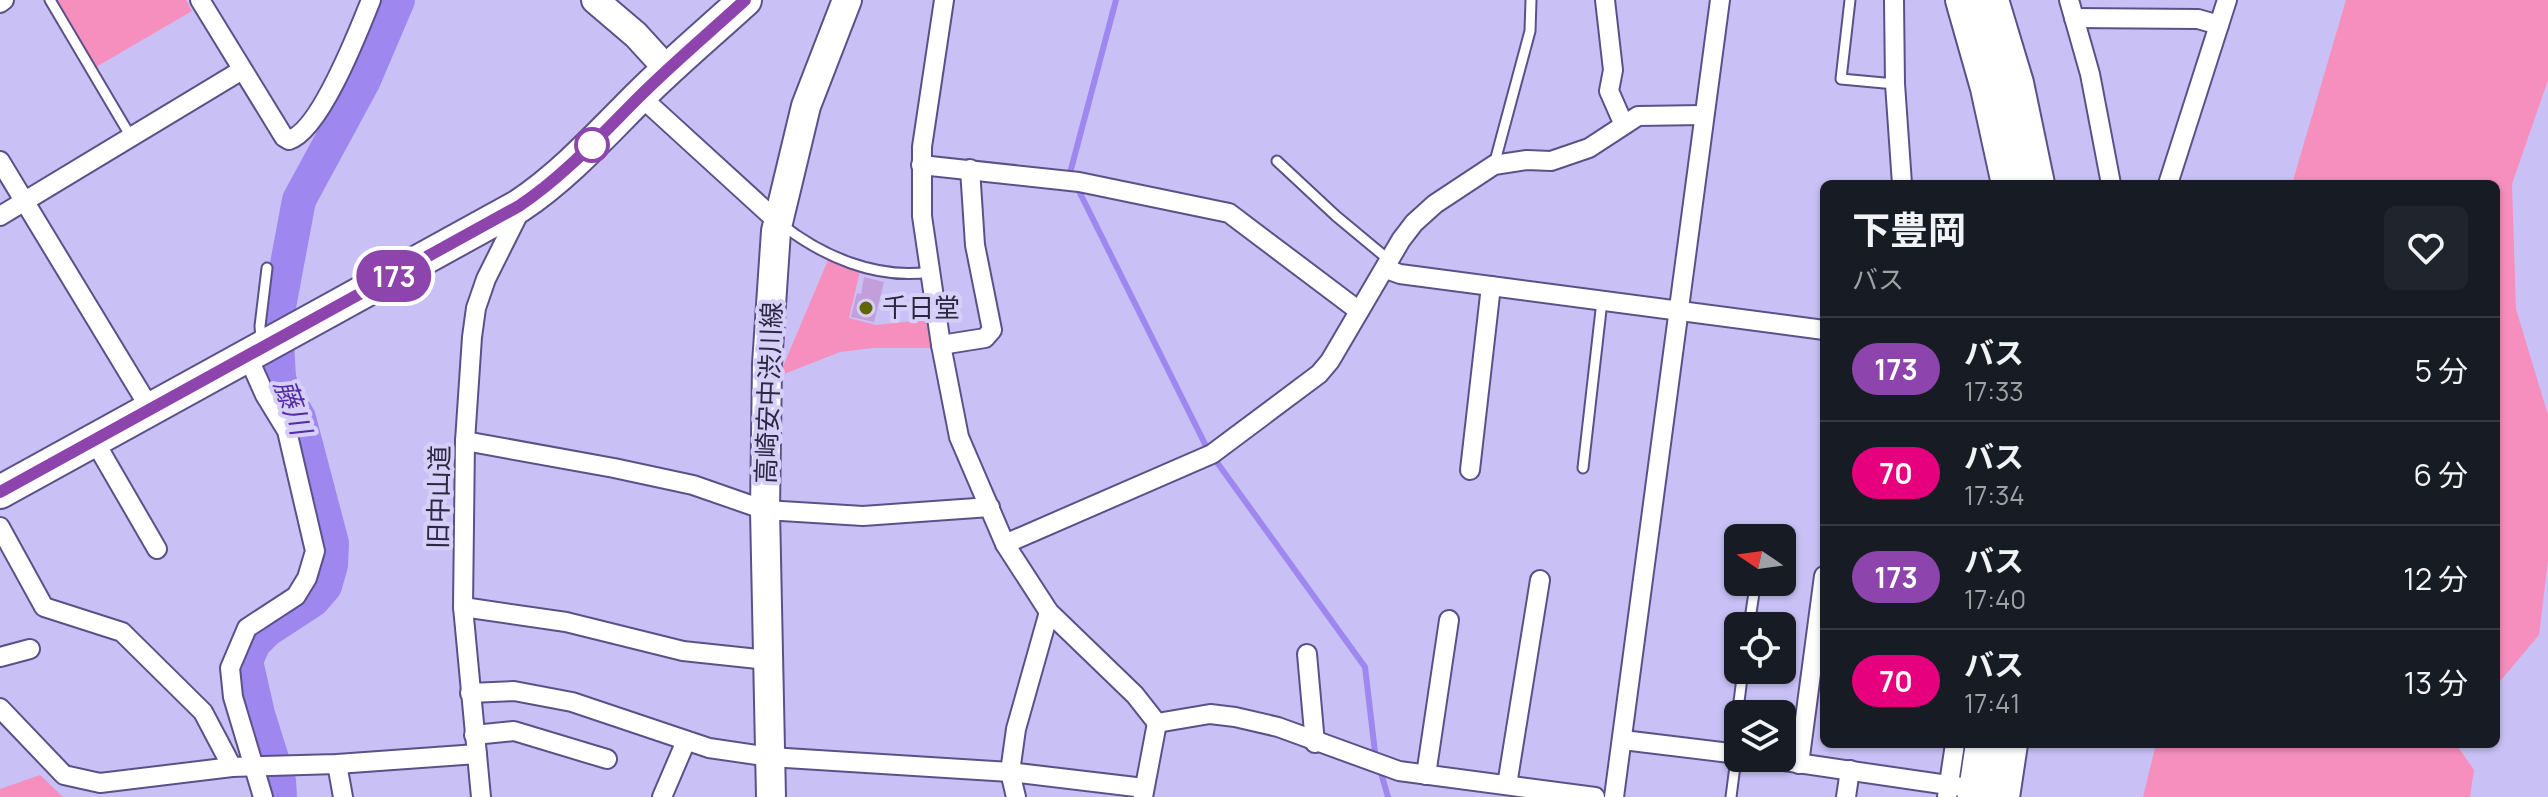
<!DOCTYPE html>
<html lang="ja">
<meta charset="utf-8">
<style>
:root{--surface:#171b24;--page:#20242c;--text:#f1f3f6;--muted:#9ea1a6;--line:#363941}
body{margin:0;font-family:Manrope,"Noto Sans JP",sans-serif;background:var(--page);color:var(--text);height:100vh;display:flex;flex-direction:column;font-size:30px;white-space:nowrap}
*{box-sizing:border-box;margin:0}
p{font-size:26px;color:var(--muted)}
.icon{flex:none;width:44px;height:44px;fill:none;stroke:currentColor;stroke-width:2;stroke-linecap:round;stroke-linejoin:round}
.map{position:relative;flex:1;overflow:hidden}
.side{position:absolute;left:1820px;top:180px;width:680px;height:568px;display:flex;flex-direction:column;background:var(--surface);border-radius:12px;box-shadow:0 2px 6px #0004}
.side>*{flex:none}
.badge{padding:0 16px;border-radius:26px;font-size:28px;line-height:52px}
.needle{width:52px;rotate:283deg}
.buttons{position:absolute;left:1724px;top:524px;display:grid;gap:16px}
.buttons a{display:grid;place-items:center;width:72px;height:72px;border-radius:12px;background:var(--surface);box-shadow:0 2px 6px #0004;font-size:40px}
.map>.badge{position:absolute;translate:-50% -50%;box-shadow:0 0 0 4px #fff}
.round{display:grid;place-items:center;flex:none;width:84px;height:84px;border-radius:12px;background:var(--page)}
.summary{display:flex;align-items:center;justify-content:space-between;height:136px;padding:0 32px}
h1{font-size:38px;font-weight:700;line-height:60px}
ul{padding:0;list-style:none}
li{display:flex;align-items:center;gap:24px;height:104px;padding:0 32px;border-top:2px solid var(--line)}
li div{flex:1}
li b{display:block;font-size:30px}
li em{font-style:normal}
li .badge{min-width:88px;font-weight:700;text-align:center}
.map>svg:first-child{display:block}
.green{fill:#f68fbe}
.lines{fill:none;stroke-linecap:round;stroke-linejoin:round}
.stream{stroke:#9f87f0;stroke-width:6}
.river{stroke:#9f87f0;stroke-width:34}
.building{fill:#c39fda}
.lane-casing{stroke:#5c5089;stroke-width:13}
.street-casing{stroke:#5c5089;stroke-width:22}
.secondary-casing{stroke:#5c5089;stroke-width:30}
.primary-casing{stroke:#5c5089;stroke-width:32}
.highway-casing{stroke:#5c5089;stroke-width:36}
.lane{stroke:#fff;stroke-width:9}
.street{stroke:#fff;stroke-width:18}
.secondary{stroke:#fff;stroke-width:26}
.primary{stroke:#fff;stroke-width:28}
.highway{stroke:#fff;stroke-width:32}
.line-casing{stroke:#fff;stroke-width:18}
.line{stroke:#8e44ad;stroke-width:12}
.stop-dot{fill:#fff;stroke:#8e44ad;stroke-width:4}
.poi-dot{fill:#626602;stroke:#d6d0f8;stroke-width:3}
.labels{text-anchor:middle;stroke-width:8;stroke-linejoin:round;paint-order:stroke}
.poi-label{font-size:26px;fill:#2d2842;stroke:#d6d0f8;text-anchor:start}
.street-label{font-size:26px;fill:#2d2842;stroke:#d6d0f8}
.water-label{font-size:28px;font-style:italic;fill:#562da6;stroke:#d6d0f8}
</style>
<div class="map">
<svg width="2548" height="797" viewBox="0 0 2548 797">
<rect width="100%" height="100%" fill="#c9c1f5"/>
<g class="green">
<path d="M57,0H186L192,11L96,67Z"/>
<path d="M2346,0H2548V80L2512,184L2516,309L2548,415V560L2539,635L2496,686V184H2292Z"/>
<path d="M828,260L860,271L849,318L876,325L922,320L928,324L931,348H873L840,352L779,376Z"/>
<path d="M2156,744H2456L2474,770L2470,797H2143Z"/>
<path d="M40,775L63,797H0V789Z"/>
</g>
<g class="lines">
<g class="stream">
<path d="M1116,0L1070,173L1207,448"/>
<path d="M1216,461L1365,667L1375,752L1388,797"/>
</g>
<path class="river" d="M280,797L279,781L258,714L246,661L254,643L267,630L313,600L325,586L331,565L332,543L299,418L283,391L279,378L276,323L299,200L363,82L398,0"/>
</g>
<path class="building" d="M864,277L884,282L874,322L851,317L857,293L861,294Z"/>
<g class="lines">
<g class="lane-casing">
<g id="lane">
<path d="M50,0L131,137"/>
<path d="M1850,0L1841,79L1895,84"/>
<path d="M1277,161L1336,216L1389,260"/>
<path d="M1494,165L1530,31L1531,0"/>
<path d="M781,224C822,256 876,280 930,272"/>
<path d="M261,340L260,326L267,268"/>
<path d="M1583,468L1602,301"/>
<path d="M1749,626L1755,586"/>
<path d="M1731,797L1735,766L1734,741L1743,670"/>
</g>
</g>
<g class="street-casing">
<g id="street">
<path d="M200,0L284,137L289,140C320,131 359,30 371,0"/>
<path d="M944,0L922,147V216L941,345L959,437L1005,544L1049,612L1135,695L1157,723L1210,714L1235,717L1278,727L1399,771L1595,797"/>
<path d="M1605,0L1613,70L1609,91L1624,125"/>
<path d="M1894,0L1895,84L1902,184"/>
<path d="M2069,0L2090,74L2111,184"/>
<path d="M0,3L4,0"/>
<path d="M2074,18L2198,19L2219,25"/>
<path d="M640,96L778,222"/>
<path d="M0,161L151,410"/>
<path d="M921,165L1079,182L1229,213L1359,311"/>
<path d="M2168,184L2227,0"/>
<path d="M0,216L242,70"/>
<path d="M1386,269L1400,274L1824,330"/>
<path d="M941,345L985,338L992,330L975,245L970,169"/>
<path d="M248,357L265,395L287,431L315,551L307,578L296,596L247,628L230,668L233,697L263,797"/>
<path d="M465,441L614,468L693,485L765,510L863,516L990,507"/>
<path d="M95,442L157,549"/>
<path d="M1470,470L1491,286"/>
<path d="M0,527L44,607L122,632L203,712L232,767"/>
<path d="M1005,544L1212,454L1319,374L1330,361L1401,240L1414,223L1435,204L1494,165L1527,160L1551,161L1589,148L1638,116L1703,115"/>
<path d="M463,607L566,622L683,651L768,660"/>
<path d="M1307,654L1315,743"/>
<path d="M0,657L30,649"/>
<path d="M470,693L514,691L572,702L709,748L770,757L1010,772L1144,788"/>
<path d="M0,708L64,775L100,783L232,767L337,764L477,754"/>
<path d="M474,735L514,731L607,759"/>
<path d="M1623,740L1738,754"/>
<path d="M1763,758L1975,789"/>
<path d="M337,764L343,797"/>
<path d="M1799,764L1824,576"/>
<path d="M1426,775L1449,620"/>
<path d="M1507,785L1540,580"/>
<path d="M481,797L463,607L465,441L472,337L476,308L486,279L517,217L519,206"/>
<path d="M662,797L686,741"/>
<path d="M1016,797L1010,772L1016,729L1049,612"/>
<path d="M1143,797L1157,723"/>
<path d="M1614,797L1720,0"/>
<path d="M1846,797L1850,770"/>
<path d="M1947,797L1955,744"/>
</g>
</g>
<g class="secondary-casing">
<path id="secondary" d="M595,0L636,35L668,70"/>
</g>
<g class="primary-casing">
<path id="primary" d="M771,797L765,510L767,364L776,231L806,106L847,0"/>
</g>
<g class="highway-casing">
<g id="highway">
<path d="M1962,0L1987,88L2008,184"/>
<path d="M1992,0L2017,83L2038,184"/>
<path d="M0,492L519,206C564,176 601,135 639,97C673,63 710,32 745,0"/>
<path d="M1974,797L1982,744"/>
<path d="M2003,797L2011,744"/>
</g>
</g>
<use href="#lane" class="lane"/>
<use href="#street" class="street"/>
<use href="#secondary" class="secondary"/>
<use href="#primary" class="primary"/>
<use href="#highway" class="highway"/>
</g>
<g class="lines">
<g class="line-casing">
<path id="line" d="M0,492L519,206C564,176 601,135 639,97C673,63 710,32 745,0"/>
</g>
<use href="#line" class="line"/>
</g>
<circle class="stop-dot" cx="592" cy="145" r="16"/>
<circle class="poi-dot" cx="866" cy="308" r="8"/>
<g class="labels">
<g class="poi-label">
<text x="882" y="317">千日堂</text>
</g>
<g class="street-label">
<text transform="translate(769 393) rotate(-88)" y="9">高崎安中渋川線</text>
<text transform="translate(439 497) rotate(-89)" y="9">旧中山道</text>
</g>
<g class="water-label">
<text transform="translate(293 407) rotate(70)" y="10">藤川</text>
</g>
</g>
</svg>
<div class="buttons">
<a><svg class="needle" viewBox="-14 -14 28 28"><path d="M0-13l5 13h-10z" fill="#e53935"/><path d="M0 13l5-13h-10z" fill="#9ea1a6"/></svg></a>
<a><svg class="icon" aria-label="locate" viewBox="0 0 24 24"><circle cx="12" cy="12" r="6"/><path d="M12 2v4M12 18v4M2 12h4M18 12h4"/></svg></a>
<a><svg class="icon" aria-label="layers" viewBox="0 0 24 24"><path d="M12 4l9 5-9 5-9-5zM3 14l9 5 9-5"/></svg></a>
</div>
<b class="badge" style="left:394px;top:276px;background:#8e44ad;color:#fff">173</b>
<section class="side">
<div class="summary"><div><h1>下豊岡</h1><p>バス</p></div><a class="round"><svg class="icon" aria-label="heart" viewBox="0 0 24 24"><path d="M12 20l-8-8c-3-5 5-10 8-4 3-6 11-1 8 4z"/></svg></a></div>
<ul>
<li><span class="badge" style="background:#8e44ad;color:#fff">173</span><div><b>バス</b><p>17:33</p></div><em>5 分</em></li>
<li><span class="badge" style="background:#e6007e;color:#fff">70</span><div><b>バス</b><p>17:34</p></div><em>6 分</em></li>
<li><span class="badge" style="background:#8e44ad;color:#fff">173</span><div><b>バス</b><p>17:40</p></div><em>12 分</em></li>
<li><span class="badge" style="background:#e6007e;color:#fff">70</span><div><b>バス</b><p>17:41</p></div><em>13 分</em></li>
</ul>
</section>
</div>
